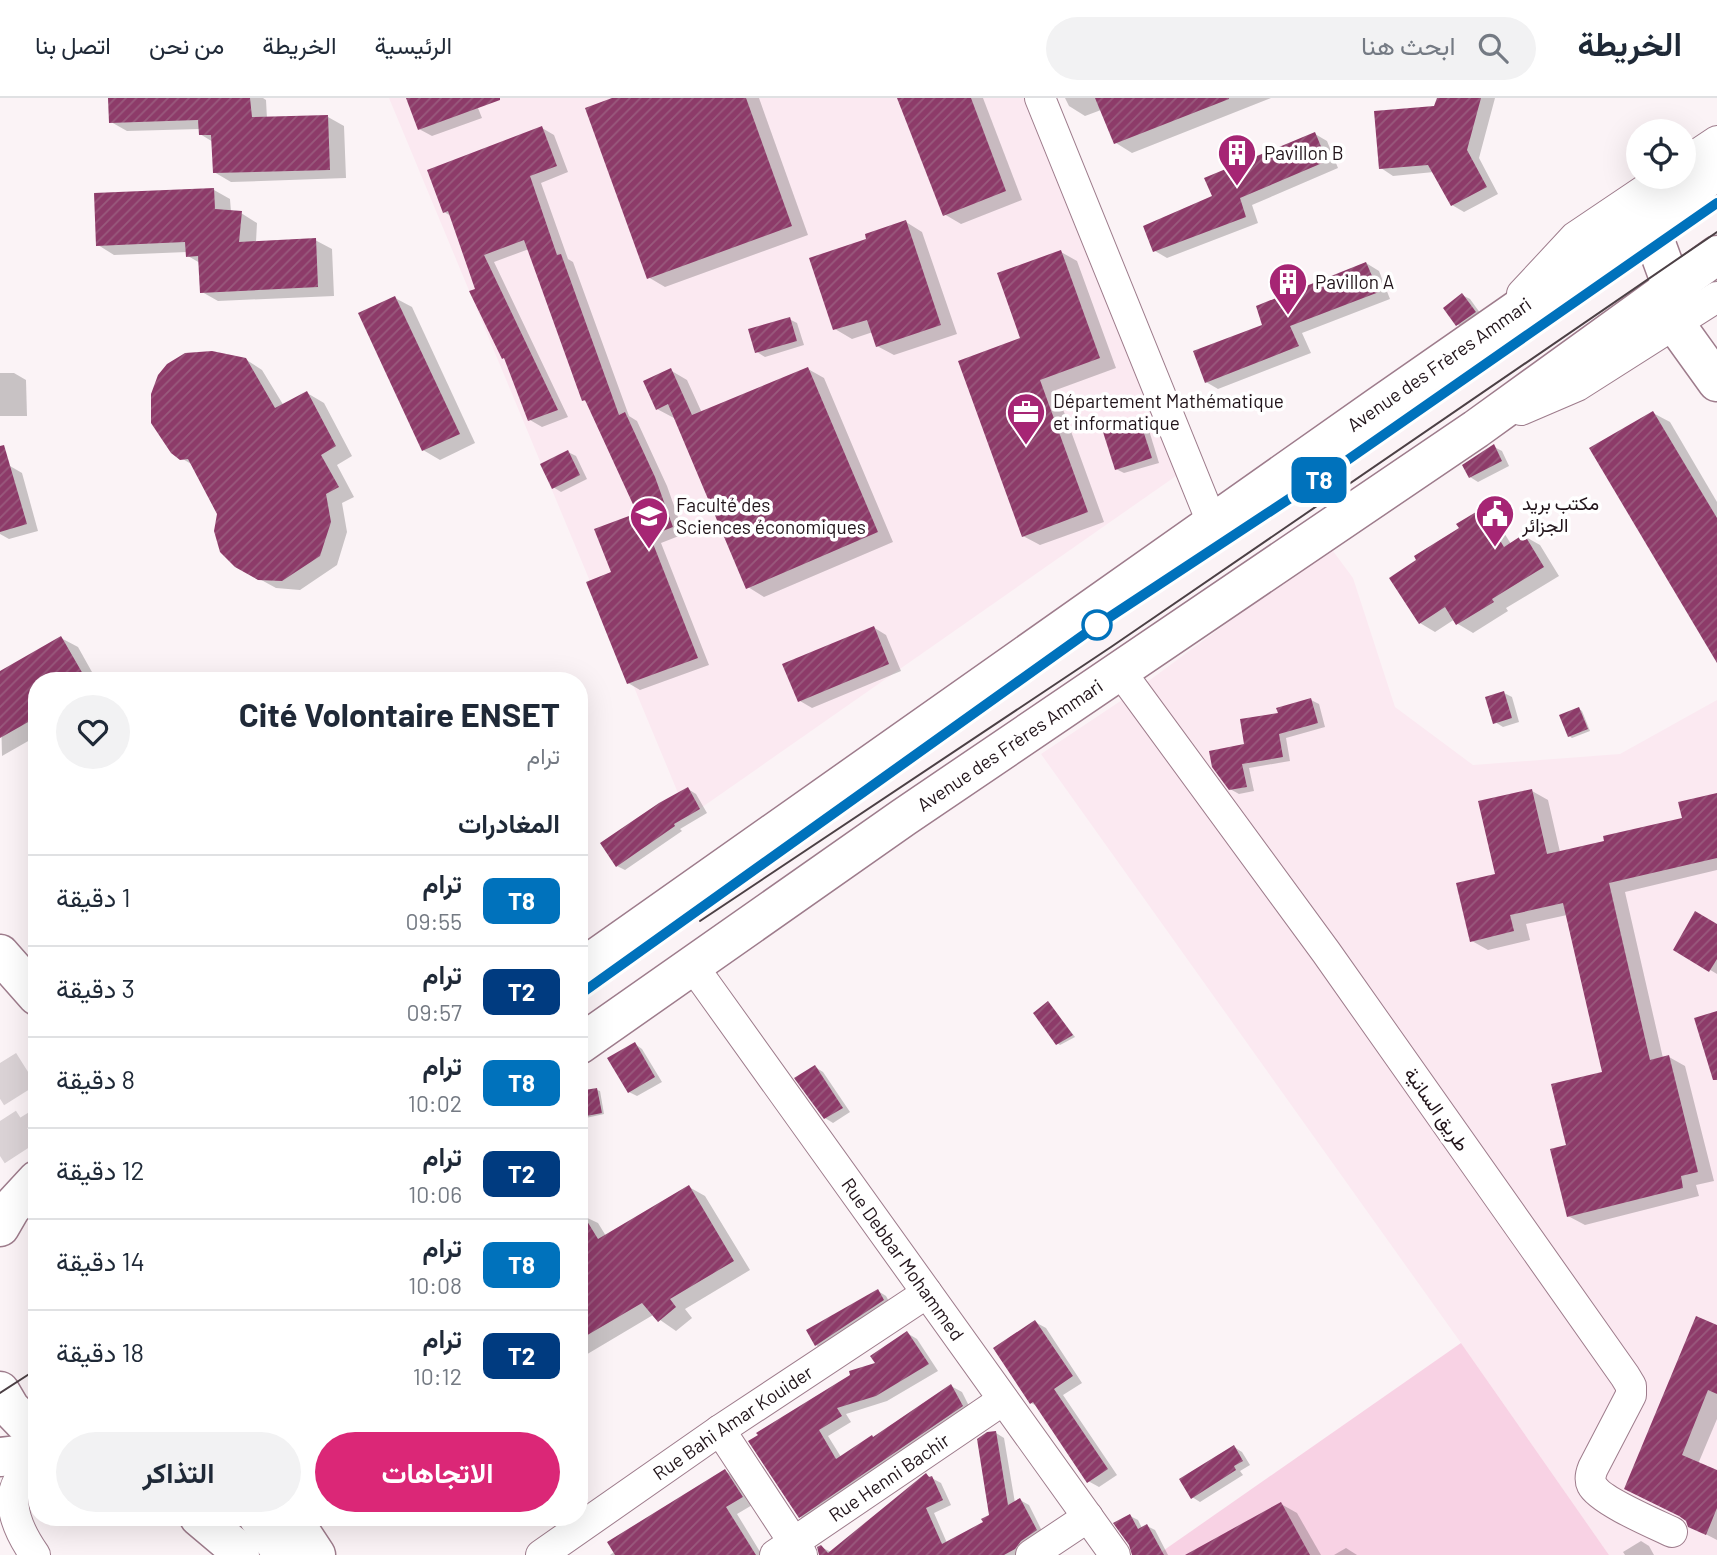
<!DOCTYPE html>
<html lang="ar">
<meta charset="utf-8">
<style>
:root{--surface:#fff;--page:#f2f2f3;--text:#1f2937;--muted:#747a83;--line:#e0e1e3;--accent:#db2777}
body{margin:0;font-family:Barlow,Vazirmatn,sans-serif;background:var(--page);color:var(--text);direction:rtl;height:100vh;display:flex;flex-direction:column;font-size:26px;white-space:nowrap}
*{box-sizing:border-box;margin:0}
p{font-size:23px;color:var(--muted)}
.icon{flex:none;width:38px;height:38px;fill:none;stroke:currentColor;stroke-width:2;stroke-linecap:round;stroke-linejoin:round}
.map{position:relative;flex:1;overflow:hidden;direction:ltr}
.panel{position:absolute;left:28px;top:574px;width:560px;height:854px;display:flex;flex-direction:column;background:var(--surface);border-radius:28px;box-shadow:0 7px 28px #0002;direction:rtl}
.panel>*{flex:none}
.badge{padding:0 14px;border-radius:10px;font-size:24px;line-height:46px}
.controls{position:absolute;left:1626px;top:21px;display:grid;gap:14px}
.controls a{display:grid;place-items:center;width:70px;height:70px;border-radius:50%;background:var(--surface);box-shadow:0 7px 28px #0002;font-size:35px}
.map>.badge{position:absolute;translate:-50% -50%;box-shadow:0 0 0 4px #fff}
h2{padding:0 28px;font-size:26px;line-height:63px}
.round{display:grid;place-items:center;flex:none;width:74px;height:74px;border-radius:37px;background:var(--page)}
.head{display:flex;align-items:center;justify-content:space-between;height:119px;padding:0 28px}
h1{font-size:33px;font-weight:700;line-height:52px}
.primary-button{display:flex;gap:14px;margin-top:auto;padding:14px 28px}
.primary-button a{flex:1;height:80px;border-radius:42px;background:var(--accent);color:#fff;font-size:28px;font-weight:700;line-height:80px;text-align:center}
.primary-button a+a{background:var(--page);color:var(--text)}
ul{padding:0;list-style:none}
li{display:flex;align-items:center;gap:21px;height:91px;padding:0 28px;border-top:2px solid var(--line)}
li div{flex:1}
li b{display:block;font-size:26px}
li em{font-style:normal}
li .badge{min-width:77px;font-weight:700;text-align:center}
header{display:flex;align-items:center;gap:42px;box-sizing:border-box;height:98px;padding:0 35px;background:var(--surface);border-bottom:2px solid var(--line)}
header strong{font-size:33px}
nav{display:flex;gap:38px;margin-inline-start:auto;font-size:24px}
.search{width:490px;height:63px;background:var(--page);display:flex;align-items:center;gap:18px;box-sizing:border-box;padding:0 24px;border-radius:38px;color:var(--muted);font-size:26px}
.map>svg:first-child{display:block}
.built{fill:#fbe9f1}
.grass{fill:#f8d2e4}
.shadow{fill:#0003}
.building{fill:url(#building-hatch)}
.lines{fill:none;stroke-linecap:round;stroke-linejoin:round}
.highway-tunnel{stroke:#dad2d5;stroke-width:38;stroke-dasharray:38 19;stroke-linecap:butt}
.minor-casing{stroke:#9e7c8c;stroke-width:32}
.major-casing{stroke:#9e7c8c;stroke-width:41}
.highway-casing{stroke:#9e7c8c;stroke-width:41}
.minor{stroke:#fff;stroke-width:30}
.major{stroke:#fff;stroke-width:38}
.highway{stroke:#fff;stroke-width:38}
.tram{stroke:#4c4045;stroke-width:2}
.line-casing{stroke:#fff;stroke-width:16}
.line{stroke:#0072bc;stroke-width:10}
.stop-dot{fill:#fff;stroke:#0072bc;stroke-width:3.5}
.labels{text-anchor:middle;stroke-width:7;stroke-linejoin:round;paint-order:stroke}
.poi-label{font-size:19px;fill:#21141a;stroke:#fff;text-anchor:start}
.street-label{font-size:19px;fill:#21141a;stroke:#fff}
</style>
<header>
<strong>الخريطة</strong>
<div class="search"><svg class="icon" aria-label="search" viewBox="0 0 24 24"><circle cx="10" cy="10" r="6"/><path d="M15 15l6 6"/></svg>ابحث هنا</div>
<nav><a>الرئيسية</a><a>الخريطة</a><a>من نحن</a><a>اتصل بنا</a></nav>
</header>
<div class="map">
<svg width="1717" height="1457" viewBox="0 0 1717 1457">
<defs>
<pattern id="building-hatch" width="6" height="6" patternUnits="userSpaceOnUse" patternTransform="scale(1.75)"><rect width="6" height="6" fill="#8d3b69"/><path d="M-1 1l2-2M0 6l6-6M5 7l2-2" fill="none" stroke="#995a7d"/></pattern>
</defs>
<rect width="100%" height="100%" fill="#fbf3f6"/>
<g class="built">
<path d="M389,0H1048L1196,364L688,719Z"/>
<path d="M1330,449L1353,480L1395,609L1473,667L1620,656L1717,602V1457H1609L1461,1245L1041,656L1131,596Z"/>
</g>
<path class="grass" d="M1461,1245L1609,1457H1157Z"/>
<g class="shadow">
<path d="M110,0H263L266,2L267,21L328,19L344,28L346,80L231,84L214,74L213,44L200,36V31L127,33L111,24Z"/>
<path d="M408,0H474L482,20L432,38L419,31Z"/>
<path d="M617,0H759L808,137L665,189L648,179Z"/>
<path d="M899,0H983L1022,102L961,126L944,116Z"/>
<path d="M1065,0H1271L1132,55L1116,45L1101,12L1085,18L1069,8Z"/>
<path d="M1438,0H1495L1479,60L1498,96L1464,114L1452,107L1434,74L1393,78L1381,70L1436,10Z"/>
<path d="M542,30L554,37L568,74L541,85L568,161L573,164L629,318L637,323L667,388L684,436L661,445L709,567L640,592L628,585L640,416L589,305L583,302L529,151L494,164L568,319L542,329L530,322L477,192L451,118L444,114Z"/>
<path d="M1315,36L1327,43L1338,70L1252,107L1258,125L1167,160L1155,153L1214,99Z"/>
<path d="M214,92L230,101L231,114L241,115L257,125L256,144L315,142L332,151L334,198L218,203L202,194L200,165L188,158L187,154L114,157L98,147Z"/>
<path d="M906,124L922,134L957,236L894,257L877,248L873,234L852,241L835,231L868,142Z"/>
<path d="M1061,154L1077,163L1116,270L1056,292L1104,424L1040,447L1023,438L1022,241Z"/>
<path d="M1366,165L1379,173L1390,201L1302,235L1311,255L1218,291L1206,284L1264,229Z"/>
<path d="M1462,197L1470,201L1483,219L1465,231L1457,226Z"/>
<path d="M395,200L412,209L475,345L440,362L423,352Z"/>
<path d="M789,221L797,225L804,247L765,259L757,254Z"/>
<path d="M245,261L262,272L284,308L307,295L324,305L352,358L337,367L354,399L342,405L347,434L337,467L300,492L276,490L236,468L219,416L193,367L181,360Z"/>
<path d="M808,271L824,280L893,444L764,499L748,489L676,319L674,320L657,311L670,272L687,282L702,315Z"/>
<path d="M0,275H14L26,282L27,318H0Z"/>
<path d="M1653,315L1670,324L1717,404V559Z"/>
<path d="M1140,325L1148,329L1159,365L1124,375L1116,371Z"/>
<path d="M1494,349L1502,353L1509,368L1478,384L1470,379Z"/>
<path d="M568,354L576,358L587,381L561,394L553,389Z"/>
<path d="M10,368L22,375L38,433L9,441L0,436V371Z"/>
<path d="M1481,413L1496,422L1511,446L1524,438L1540,447L1559,478L1506,510L1508,513L1473,535L1458,526L1455,521L1435,534L1420,525L1461,431Z"/>
<path d="M873,529L886,537L901,573L812,610L800,603Z"/>
<path d="M61,540L78,549L97,583H37V638L2,658L0,575Z"/>
<path d="M1504,595L1512,599L1519,624L1503,629L1495,624Z"/>
<path d="M1311,602L1319,606L1325,629L1286,640L1290,663L1249,670L1254,693L1239,696L1230,691L1246,647Z"/>
<path d="M1579,611L1582,613L1590,633L1572,640L1569,638Z"/>
<path d="M688,691L696,696L707,715L680,731L682,733L625,772L617,768Z"/>
<path d="M1532,693L1548,702L1560,754L1606,744L1684,721L1717,697V772L1625,794L1663,960L1669,959L1685,968L1714,1083L1696,1087L1699,1098L1585,1127L1568,1118V1049L1604,975L1567,817L1526,826L1530,842L1488,852L1472,843Z"/>
<path d="M1717,828V876L1675,851Z"/>
<path d="M1049,905L1075,939L1060,947L1057,945Z"/>
<path d="M635,946L642,951L662,984L637,998L629,994Z"/>
<path d="M815,969L823,974L850,1014L833,1025L825,1020Z"/>
<path d="M597,992L600,993L604,1016L586,1020L583,1018L579,995Z"/>
<path d="M689,1089L705,1098L750,1172L685,1211L692,1220L676,1233L653,1217L579,1261V1116L598,1125L606,1138Z"/>
<path d="M878,1193L886,1198L891,1207L824,1252L816,1247Z"/>
<path d="M1035,1224L1046,1230L1082,1285L1063,1297L1117,1377L1099,1389L1088,1383L1039,1309L1031,1305Z"/>
<path d="M1717,1229V1321L1698,1366L1717,1374V1442L1690,1428L1685,1420L1643,1400Z"/>
<path d="M907,1235L917,1241L938,1273L887,1303L846,1316L851,1324L828,1338L841,1359L874,1341L951,1288L962,1294L972,1314L810,1424L800,1419L751,1344L877,1266Z"/>
<path d="M996,1335L1004,1340L1015,1405L1020,1402L1029,1407L1044,1437L1021,1457H821V1449L831,1454L926,1377L941,1385L951,1407L934,1415L947,1445L985,1425L991,1418Z"/>
<path d="M1234,1349L1242,1354L1250,1367L1240,1373L1243,1377L1200,1404L1192,1399Z"/>
<path d="M725,1373L737,1380L754,1406L737,1416L762,1457H610Z"/>
<path d="M1281,1406L1297,1415L1321,1457H1189Z"/>
<path d="M1130,1418L1138,1422L1142,1430L1147,1428L1155,1432L1168,1457H1134Z"/>
<path d="M1641,1443L1649,1448L1654,1457H1625L1623,1454Z"/>
<path d="M1346,1450L1357,1457H1334Z"/>
</g>
<g class="building">
<path d="M108,0H250L252,19L328,17L330,72L213,75L211,37H199L198,22L109,25Z"/>
<path d="M406,0H500V2L418,32Z"/>
<path d="M612,0H746L792,128L647,181L585,10Z"/>
<path d="M897,0H971L1006,93L943,118Z"/>
<path d="M1095,0H1229V1L1114,46Z"/>
<path d="M1437,0H1481L1467,52L1487,89L1451,108L1428,67L1379,71L1374,13L1434,8Z"/>
<path d="M542,28L557,68L530,78L557,157L561,156L619,317L625,314L655,379L673,429L650,438L698,560L627,586L586,484L611,474L594,431L637,415L585,302L582,303L524,142L484,157L558,312L528,323L504,260L502,261L469,193L475,191L448,113L443,115L427,72Z"/>
<path d="M1315,34L1327,63L1240,100L1246,119L1153,154L1143,128L1212,98L1204,80Z"/>
<path d="M214,90L215,111L242,113L239,144L316,140L318,189L200,195L198,158L186,159L185,144L96,148L94,95Z"/>
<path d="M906,122L941,227L876,249L867,222L833,232L809,160L866,141L865,136Z"/>
<path d="M1061,152L1100,260L1040,282L1088,414L1022,439L958,263L1020,240L997,175Z"/>
<path d="M1366,164L1379,194L1290,228L1299,248L1205,285L1193,253L1262,227L1256,208Z"/>
<path d="M1462,195L1476,214L1456,228L1443,210Z"/>
<path d="M395,198L460,336L422,353L358,215Z"/>
<path d="M790,219L797,243L755,255L748,231Z"/>
<path d="M212,253L246,260L275,310L307,293L336,348L321,357L339,389L326,396L331,424L320,458L282,483L258,482L235,469L220,454L214,433L217,416L188,361L180,362L171,355L151,325V296L158,277L167,266L185,255Z"/>
<path d="M808,269L878,434L746,491L668,306L656,312L643,283L671,270L692,317Z"/>
<path d="M1653,313L1717,420V565L1589,350Z"/>
<path d="M1140,323L1152,360L1115,372L1103,334Z"/>
<path d="M1494,346L1502,363L1469,380L1462,367Z"/>
<path d="M4,347L27,426L0,434V348Z"/>
<path d="M568,352L580,377L552,391L540,366Z"/>
<path d="M1481,411L1504,449L1524,436L1544,469L1492,501L1494,504L1456,527L1445,509L1419,526L1389,480L1416,462L1414,458L1459,430L1456,426Z"/>
<path d="M874,528L889,566L798,604L782,566Z"/>
<path d="M61,538L87,583H37V619L0,640V573Z"/>
<path d="M1504,593L1512,620L1493,626L1485,599Z"/>
<path d="M1311,600L1318,625L1279,636L1283,659L1242,666L1247,689L1229,692L1212,669L1209,653L1244,646L1240,621L1278,615L1276,610Z"/>
<path d="M1579,609L1588,631L1568,639L1559,617Z"/>
<path d="M688,689L700,711L674,726L675,728L616,769L600,745L659,705Z"/>
<path d="M1532,691L1547,756L1604,743L1603,738L1682,720L1678,704L1717,695V760L1609,785L1650,962L1669,957L1698,1074L1681,1078L1683,1090L1567,1119L1550,1051L1566,1047L1551,986L1602,974L1563,805L1510,817L1514,833L1470,844L1456,785L1495,776L1478,703Z"/>
<path d="M1695,813L1717,826V861L1709,874L1673,852Z"/>
<path d="M1048,903L1073,937L1056,947L1033,915Z"/>
<path d="M1717,913V982H1713L1694,920Z"/>
<path d="M635,944L655,979L628,995L607,960Z"/>
<path d="M815,967L843,1010L824,1021L794,980Z"/>
<path d="M597,990L602,1015L581,1019L579,993Z"/>
<path d="M689,1087L734,1163L670,1201L676,1209L658,1224L642,1205L579,1242V1110L598,1141Z"/>
<path d="M878,1191L884,1202L815,1248L806,1232Z"/>
<path d="M1696,1218L1717,1227V1296L1708,1292L1682,1357L1717,1372V1410L1706,1437L1688,1429L1686,1423L1679,1418L1624,1391Z"/>
<path d="M1035,1222L1073,1278L1054,1291L1108,1371L1087,1385L1033,1304L1030,1306L993,1250Z"/>
<path d="M907,1233L929,1266L876,1298L837,1310L842,1318L819,1332L836,1361L872,1337L873,1339L951,1286L963,1308L799,1420L748,1343L758,1337L756,1335L850,1277L849,1273L875,1265L870,1258Z"/>
<path d="M996,1333L1008,1407L1020,1400L1037,1432L1021,1443L1015,1451L1004,1457H819L817,1449L821,1447L828,1455L926,1375L929,1379L932,1378L943,1402L926,1410L942,1446L983,1424L981,1421L989,1417L977,1341L987,1334Z"/>
<path d="M1234,1347L1243,1363L1234,1368L1236,1372L1191,1401L1179,1381Z"/>
<path d="M725,1371L743,1399L726,1409L756,1457H615L607,1444Z"/>
<path d="M1281,1404L1310,1457H1185Z"/>
<path d="M1130,1416L1138,1431L1147,1426L1164,1457H1132L1129,1447L1113,1425Z"/>
</g>
<g class="lines">
<g class="highway-tunnel">
<path d="M0,965L37,1024"/>
<path d="M0,1023L37,1080"/>
</g>
<g class="minor-casing">
<g id="minor">
<path d="M1040,0L1213,427"/>
<path d="M1684,65L1717,43"/>
<path d="M1522,196L1575,139L1664,79"/>
<path d="M1521,312L1577,288L1717,199"/>
<path d="M1120,573L1326,854L1625,1278L1631,1288V1297L1593,1370C1591,1375 1589,1381 1592,1387C1599,1402 1655,1426 1672,1434"/>
<path id="s1" d="M692,867L1115,1457"/>
<path d="M720,1332L802,1457"/>
<path d="M35,1457C12,1424 0,1387 37,1366"/>
<path id="s2" d="M541,1457L720,1332L927,1195"/>
<path id="s3" d="M775,1457L1003,1302"/>
<path d="M1031,1457L1088,1419"/>
</g>
</g>
<g class="major-casing">
<g id="major">
<path d="M1647,121L1672,189L1676,227L1717,284"/>
<path id="s4" d="M579,872L1379,308L1717,73"/>
<path id="s5" d="M579,947L904,719L1476,331L1717,157"/>
<path d="M0,1359L18,1357L37,1361"/>
</g>
</g>
<g class="highway-casing">
<g id="highway">
<path d="M0,856L37,898"/>
<path d="M0,1129L11,1110L37,1082"/>
<path d="M0,1293L10,1310L37,1338"/>
<path d="M199,1419L231,1446L240,1457"/>
<path d="M258,1419L283,1457"/>
<path d="M291,1419L316,1457"/>
</g>
</g>
<use href="#minor" class="minor"/>
<use href="#major" class="major"/>
<use href="#highway" class="highway"/>
<g class="tram">
<path d="M700,823L1111,549L1717,134"/>
<path d="M579,897L1096,528L1336,370L1717,105"/>
<path d="M0,1295L37,1271"/>
</g>
</g>
<g class="lines">
<g class="line-casing">
<path id="line" d="M579,897L1096,528L1336,370L1717,105"/>
</g>
<use href="#line" class="line"/>
</g>
<defs>
<g id="building-pin" transform="scale(2.0125)"><path d="M0 17L-7.5 6A9.5 9.5 0 1 1 7.5 6Z" fill="#a62574" stroke="#fff"/><path d="M-4-6H4V6H1V3H-1V6H-4ZM-2.5-4.3h1.7v1.8h-1.7ZM.8-4.3h1.7v1.8H.8ZM-2.5-1h1.7V.8h-1.7ZM.8-1h1.7V.8H.8Z" fill="#fff"/></g>
<g id="office-pin" transform="scale(2.0125)"><path d="M0 17L-7.5 6A9.5 9.5 0 1 1 7.5 6Z" fill="#a62574" stroke="#fff"/><path d="M-6-3h4V-5.5h4V-3h4V5H-6ZM-1-4.5V-3h2v-1.5ZM-6 0V1H6V0Z" fill="#fff"/></g>
<g id="civic-pin" transform="scale(2.0125)"><path d="M0 17L-7.5 6A9.5 9.5 0 1 1 7.5 6Z" fill="#a62574" stroke="#fff"/><path d="M-.6-6.5H3V-4.5H.6V-3L4-1V1h2V6H-6V1h2V-1L-.6-3ZM-1.2 2.5V6h2.4V2.5Z" fill="#fff"/></g>
<g id="university-pin" transform="scale(2.0125)"><path d="M0 17L-7.5 6A9.5 9.5 0 1 1 7.5 6Z" fill="#a62574" stroke="#fff"/><path d="M0-5L7-2L0 1L-7-2ZM-4 1L0 2.5L4 1V4Q0 6-4 4Z" fill="#fff"/></g>
</defs>
<g fill-rule="evenodd">
<use href="#building-pin" x="1237" y="55"/>
<use href="#building-pin" x="1288" y="184"/>
<use href="#office-pin" x="1026" y="314"/>
<use href="#civic-pin" x="1495" y="416"/>
<use href="#university-pin" x="649" y="418"/>
</g>
<circle class="stop-dot" cx="1097" cy="527" r="14"/>
<g class="labels">
<g class="poi-label">
<text x="1264" y="62">Pavillon B</text>
<text x="1315" y="191">Pavillon A</text>
<text x="1053" y="310">Département Mathématique<tspan x="1053" dy="22">et informatique</tspan></text>
<text x="1522" y="412">مكتب بريد<tspan x="1522" dy="22">الجزائر</tspan></text>
<text x="676" y="414">Faculté des<tspan x="676" dy="22">Sciences économiques</tspan></text>
</g>
<g class="street-label">
<text dy="7" stroke="none"><textPath href="#s4" startOffset="1052">Avenue des Frères Ammari</textPath></text>
<text dy="7" stroke="none"><textPath href="#s5" startOffset="525">Avenue des Frères Ammari</textPath></text>
<text transform="translate(1437 1011) rotate(55)" y="7">طريق السانية</text>
<text dy="7" stroke="none"><textPath href="#s1" startOffset="362">Rue Debbar Mohammed</textPath></text>
<text dy="7" stroke="none"><textPath href="#s2" startOffset="233">Rue Bahi Amar Kouider</textPath></text>
<text dy="7" stroke="none"><textPath href="#s3" startOffset="138">Rue Henni Bachir</textPath></text>
</g>
</g>
</svg>
<div class="controls">
<a><svg class="icon" aria-label="locate" viewBox="0 0 24 24"><circle cx="12" cy="12" r="6"/><path d="M12 2v4M12 18v4M2 12h4M18 12h4"/></svg></a>
</div>
<b class="badge" style="left:1319px;top:382px;background:#0072bc;color:#fff">T8</b>
<section class="panel">
<div class="head"><div><h1>Cité Volontaire ENSET</h1><p>ترام</p></div><a class="round"><svg class="icon" aria-label="heart" viewBox="0 0 24 24"><path d="M12 20l-8-8c-3-5 5-10 8-4 3-6 11-1 8 4z"/></svg></a></div>
<h2>المغادرات</h2>
<ul>
<li><span class="badge" style="background:#0072bc;color:#fff">T8</span><div><b>ترام</b><p>09:55</p></div><em>1 دقيقة</em></li>
<li><span class="badge" style="background:#003b80;color:#fff">T2</span><div><b>ترام</b><p>09:57</p></div><em>3 دقيقة</em></li>
<li><span class="badge" style="background:#0072bc;color:#fff">T8</span><div><b>ترام</b><p>10:02</p></div><em>8 دقيقة</em></li>
<li><span class="badge" style="background:#003b80;color:#fff">T2</span><div><b>ترام</b><p>10:06</p></div><em>12 دقيقة</em></li>
<li><span class="badge" style="background:#0072bc;color:#fff">T8</span><div><b>ترام</b><p>10:08</p></div><em>14 دقيقة</em></li>
<li><span class="badge" style="background:#003b80;color:#fff">T2</span><div><b>ترام</b><p>10:12</p></div><em>18 دقيقة</em></li>
</ul>
<div class="primary-button"><a>الاتجاهات</a><a>التذاكر</a></div>
</section>
</div>
